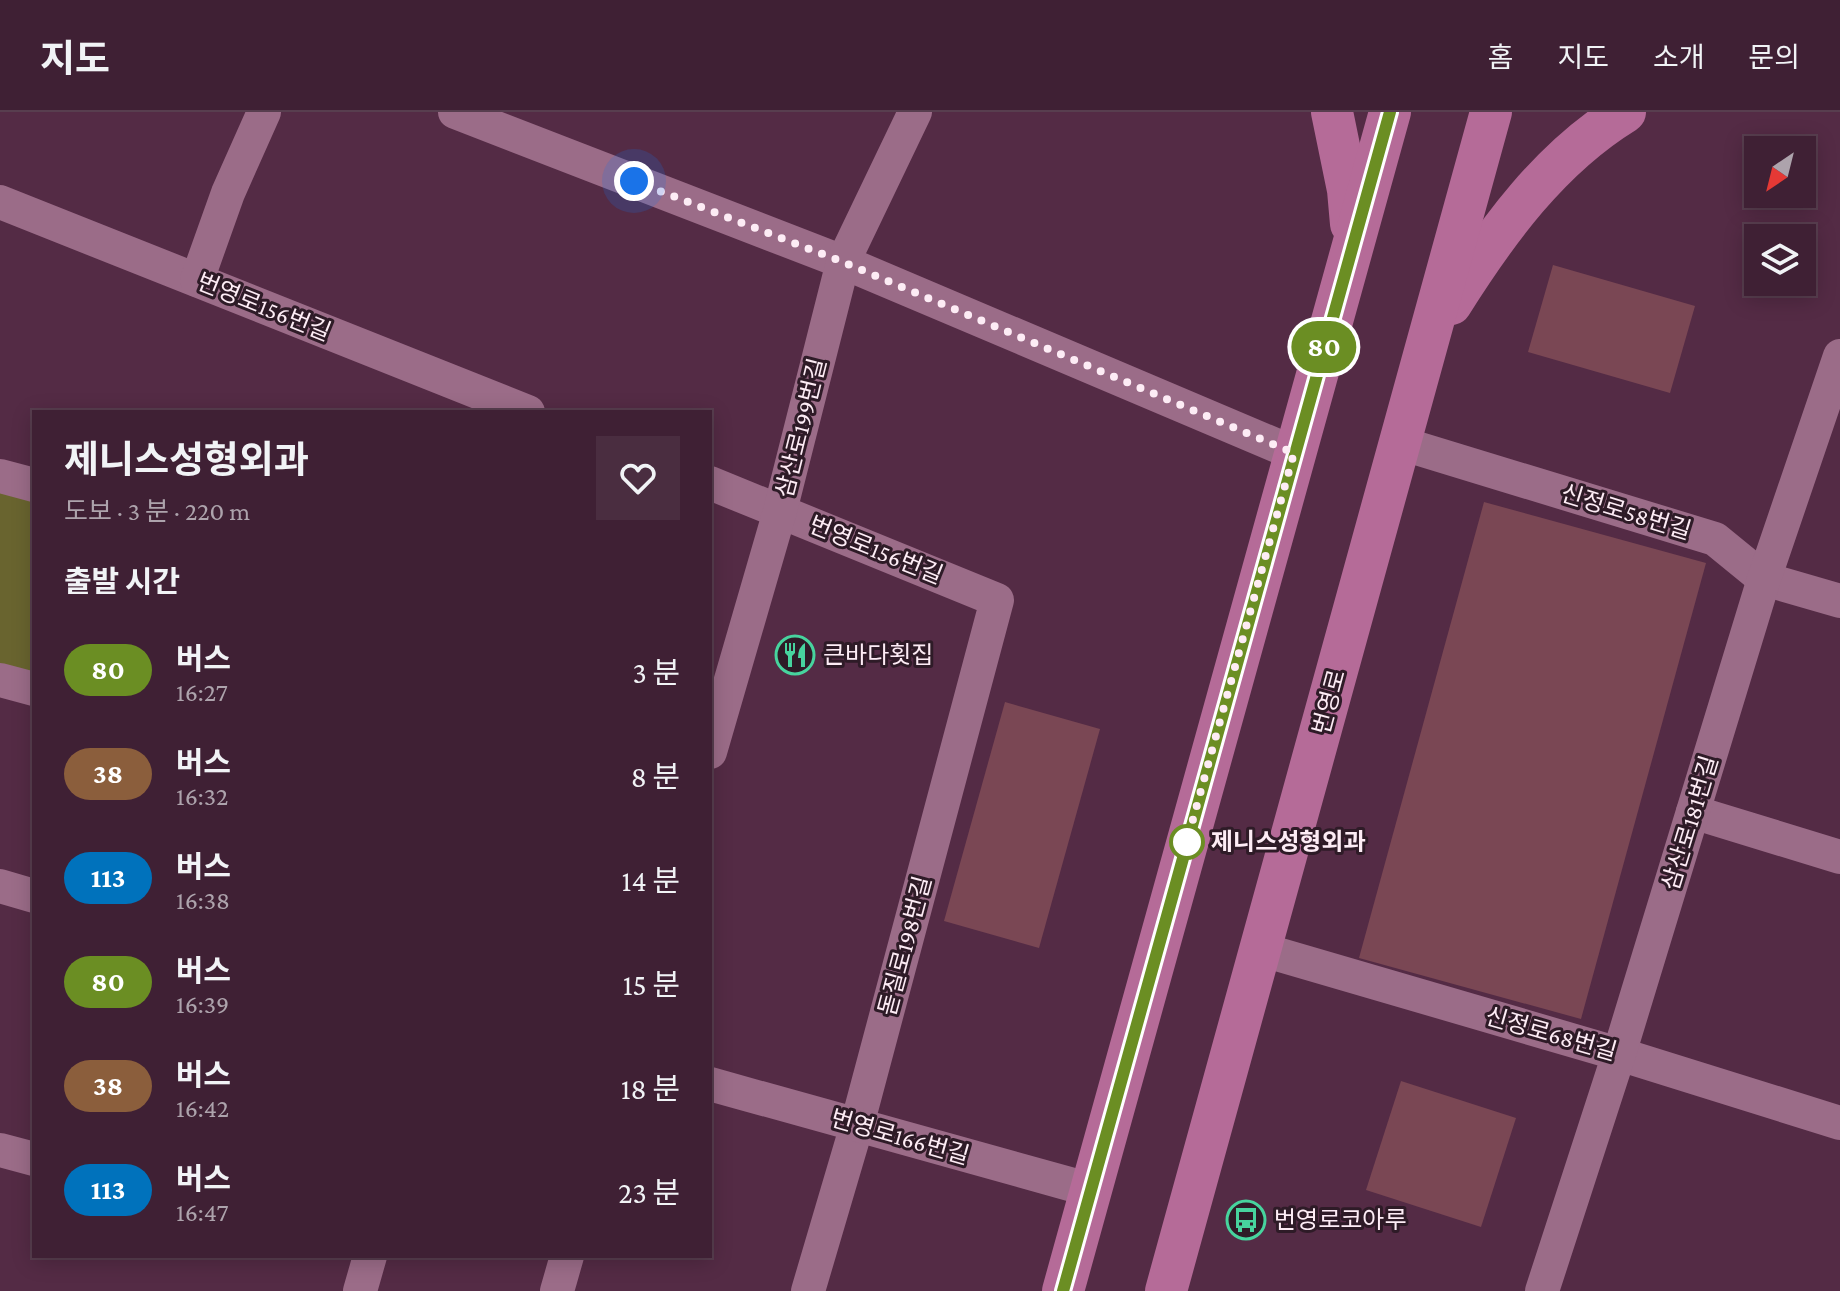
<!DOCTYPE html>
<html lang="ko">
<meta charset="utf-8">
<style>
:root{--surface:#3f2034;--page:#4a2d40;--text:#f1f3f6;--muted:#ada3ac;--line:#583e4f}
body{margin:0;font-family:"Crimson Pro","Noto Sans KR",serif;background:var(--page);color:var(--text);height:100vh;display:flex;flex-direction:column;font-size:30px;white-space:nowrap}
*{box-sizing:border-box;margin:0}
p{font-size:26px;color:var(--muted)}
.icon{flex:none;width:44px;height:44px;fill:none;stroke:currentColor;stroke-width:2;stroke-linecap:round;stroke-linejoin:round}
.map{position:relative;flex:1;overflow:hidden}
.details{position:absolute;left:32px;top:298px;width:680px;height:848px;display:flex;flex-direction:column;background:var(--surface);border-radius:0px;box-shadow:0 4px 20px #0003,0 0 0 2px var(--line)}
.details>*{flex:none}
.badge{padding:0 16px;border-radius:26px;font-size:28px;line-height:52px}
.needle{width:52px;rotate:215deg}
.fabs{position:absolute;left:1744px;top:24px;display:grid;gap:16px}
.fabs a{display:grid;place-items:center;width:72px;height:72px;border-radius:0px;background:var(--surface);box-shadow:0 4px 20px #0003,0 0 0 2px var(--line);font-size:40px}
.you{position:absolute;width:40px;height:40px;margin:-20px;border:6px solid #fff;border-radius:50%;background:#1a73e8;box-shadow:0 0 0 12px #1a73e833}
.map>.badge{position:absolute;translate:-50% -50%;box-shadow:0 0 0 4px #fff}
h2{padding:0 32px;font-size:30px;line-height:72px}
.round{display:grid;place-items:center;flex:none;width:84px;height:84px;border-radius:0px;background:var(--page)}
.headline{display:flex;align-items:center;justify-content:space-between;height:136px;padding:0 32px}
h1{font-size:38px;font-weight:700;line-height:60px}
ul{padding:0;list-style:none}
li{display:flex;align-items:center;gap:24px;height:104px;padding:0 32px}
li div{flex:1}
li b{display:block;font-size:30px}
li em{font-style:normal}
li .badge{min-width:88px;font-weight:700;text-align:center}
header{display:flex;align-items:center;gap:48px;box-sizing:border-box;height:112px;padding:0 40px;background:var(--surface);border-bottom:2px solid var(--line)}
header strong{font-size:38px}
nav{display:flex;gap:44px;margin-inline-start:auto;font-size:28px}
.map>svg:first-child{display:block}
.park{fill:#69642f}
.building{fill:#7a4754}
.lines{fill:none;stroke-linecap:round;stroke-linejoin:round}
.minor{stroke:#9b6c88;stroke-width:34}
.major{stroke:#b56b98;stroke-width:42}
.line-casing{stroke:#fff;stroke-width:18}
.line{stroke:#6b8e23;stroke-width:12}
.walk{stroke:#fdecf5;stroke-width:8;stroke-dasharray:0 14.4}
.stop-dot{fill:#fff;stroke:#6b8e23;stroke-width:4}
.labels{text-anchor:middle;stroke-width:6;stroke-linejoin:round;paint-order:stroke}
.street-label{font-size:24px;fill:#fdecf5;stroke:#2e1b27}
.poi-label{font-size:24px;fill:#fdecf5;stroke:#2e1b27;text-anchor:start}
.stop-label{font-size:24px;font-weight:bold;fill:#fdecf5;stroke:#2e1b27;text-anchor:start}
</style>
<header>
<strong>지도</strong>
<nav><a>홈</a><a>지도</a><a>소개</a><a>문의</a></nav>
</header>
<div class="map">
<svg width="1840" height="1179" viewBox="0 0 1840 1179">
<rect width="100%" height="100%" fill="#542b45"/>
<path class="park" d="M0,364L34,373V577L0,568Z"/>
<g class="building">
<path d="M1553,153L1695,194L1670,281L1528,240Z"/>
<path d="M1484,390L1706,451L1581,907L1359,846Z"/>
<path d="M1005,590L1100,617L1039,836L944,809Z"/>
<path d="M1401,969L1516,1006L1481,1115L1366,1078Z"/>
</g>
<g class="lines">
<g class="minor">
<path d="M455,0L843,150L1294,341"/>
<path d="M0,90L528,300"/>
<path d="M197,168L228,81L264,0"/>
<path d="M1400,331L1715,427L1764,467L1840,489"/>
<path d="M0,364L34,373"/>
<path d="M710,371L997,488L857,1013L808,1179"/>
<path d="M0,568L34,577"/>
<path d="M710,640L780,399L843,150L915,0"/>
<path d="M1693,700L1840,745"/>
<path d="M0,774L34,784"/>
<path d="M1260,837L1619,942L1840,1011"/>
<path d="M710,972L1091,1078"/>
<path d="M0,1038L34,1047"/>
<path d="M360,1179L370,1144"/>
<path d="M557,1179L567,1144"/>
<path d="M1542,1179L1619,942L1764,467L1840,244"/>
</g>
<g class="major">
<path d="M1332,0L1348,78L1351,112"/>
<path d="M1451,192C1497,119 1550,46 1625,0"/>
<path d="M1063,1179L1390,0"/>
<path d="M1166,1179L1491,0"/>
</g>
</g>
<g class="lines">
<g class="line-casing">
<path id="line" d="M1063,1179L1390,0"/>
</g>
<use href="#line" class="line"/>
<path class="walk" d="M634,69L843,150L1294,341L1184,740L1187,730"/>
</g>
<defs>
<g id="restaurant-ring" transform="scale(2)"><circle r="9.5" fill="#2e1b27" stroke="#47d49e" stroke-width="1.5"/><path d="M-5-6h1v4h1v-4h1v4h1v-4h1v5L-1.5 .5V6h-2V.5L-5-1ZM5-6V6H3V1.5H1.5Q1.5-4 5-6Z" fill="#47d49e"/></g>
<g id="bus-ring" transform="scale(2)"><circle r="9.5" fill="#2e1b27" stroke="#47d49e" stroke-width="1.5"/><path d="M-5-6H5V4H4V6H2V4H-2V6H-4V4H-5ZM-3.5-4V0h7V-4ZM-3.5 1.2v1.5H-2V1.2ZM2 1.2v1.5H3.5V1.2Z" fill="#47d49e"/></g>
</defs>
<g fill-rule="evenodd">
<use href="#restaurant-ring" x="795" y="543"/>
<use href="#bus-ring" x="1246" y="1108"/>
</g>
<circle class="stop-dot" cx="1187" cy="730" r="16"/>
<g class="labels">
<g class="street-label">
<text transform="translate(264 195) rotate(22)" y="8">번영로156번길</text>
<text transform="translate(801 316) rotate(-76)" y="8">삼산로199번길</text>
<text transform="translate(1626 400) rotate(17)" y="8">신정로58번길</text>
<text transform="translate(876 438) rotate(22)" y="8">번영로156번길</text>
<text transform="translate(1329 590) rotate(-75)" y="8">번영로</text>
<text transform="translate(1690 711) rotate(-73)" y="8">삼산로181번길</text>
<text transform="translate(905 834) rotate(-75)" y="8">돋질로198번길</text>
<text transform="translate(1551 922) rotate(16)" y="8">신정로68번길</text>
<text transform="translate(900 1025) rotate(16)" y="8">번영로166번길</text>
</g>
<g class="poi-label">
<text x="823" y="551">큰바다횟집</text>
<text x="1274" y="1116">번영로코아루</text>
</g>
<g class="stop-label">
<text x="1211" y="738">제니스성형외과</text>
</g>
</g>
</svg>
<div class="fabs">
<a><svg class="needle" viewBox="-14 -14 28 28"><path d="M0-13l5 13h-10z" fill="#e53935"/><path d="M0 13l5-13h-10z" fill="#ada3ac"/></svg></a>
<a><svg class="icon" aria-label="layers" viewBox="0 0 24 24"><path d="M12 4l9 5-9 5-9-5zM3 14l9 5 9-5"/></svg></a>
</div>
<div class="you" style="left:634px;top:69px"></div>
<b class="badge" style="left:1324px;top:235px;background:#6b8e23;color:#fff">80</b>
<section class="details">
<div class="headline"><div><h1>제니스성형외과</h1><p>도보 · 3 분 · 220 m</p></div><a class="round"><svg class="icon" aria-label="heart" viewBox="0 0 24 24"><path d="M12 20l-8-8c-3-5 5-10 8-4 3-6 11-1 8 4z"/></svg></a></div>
<h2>출발 시간</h2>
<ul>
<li><span class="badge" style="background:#6b8e23;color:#fff">80</span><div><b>버스</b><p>16:27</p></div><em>3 분</em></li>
<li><span class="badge" style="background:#8b5e3c;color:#fff">38</span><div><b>버스</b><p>16:32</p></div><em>8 분</em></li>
<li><span class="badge" style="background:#0072bc;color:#fff">113</span><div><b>버스</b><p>16:38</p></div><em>14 분</em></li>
<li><span class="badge" style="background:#6b8e23;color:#fff">80</span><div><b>버스</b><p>16:39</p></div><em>15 분</em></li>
<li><span class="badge" style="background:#8b5e3c;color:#fff">38</span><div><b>버스</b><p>16:42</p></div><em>18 분</em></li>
<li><span class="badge" style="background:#0072bc;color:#fff">113</span><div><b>버스</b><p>16:47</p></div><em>23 분</em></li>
</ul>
</section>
</div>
